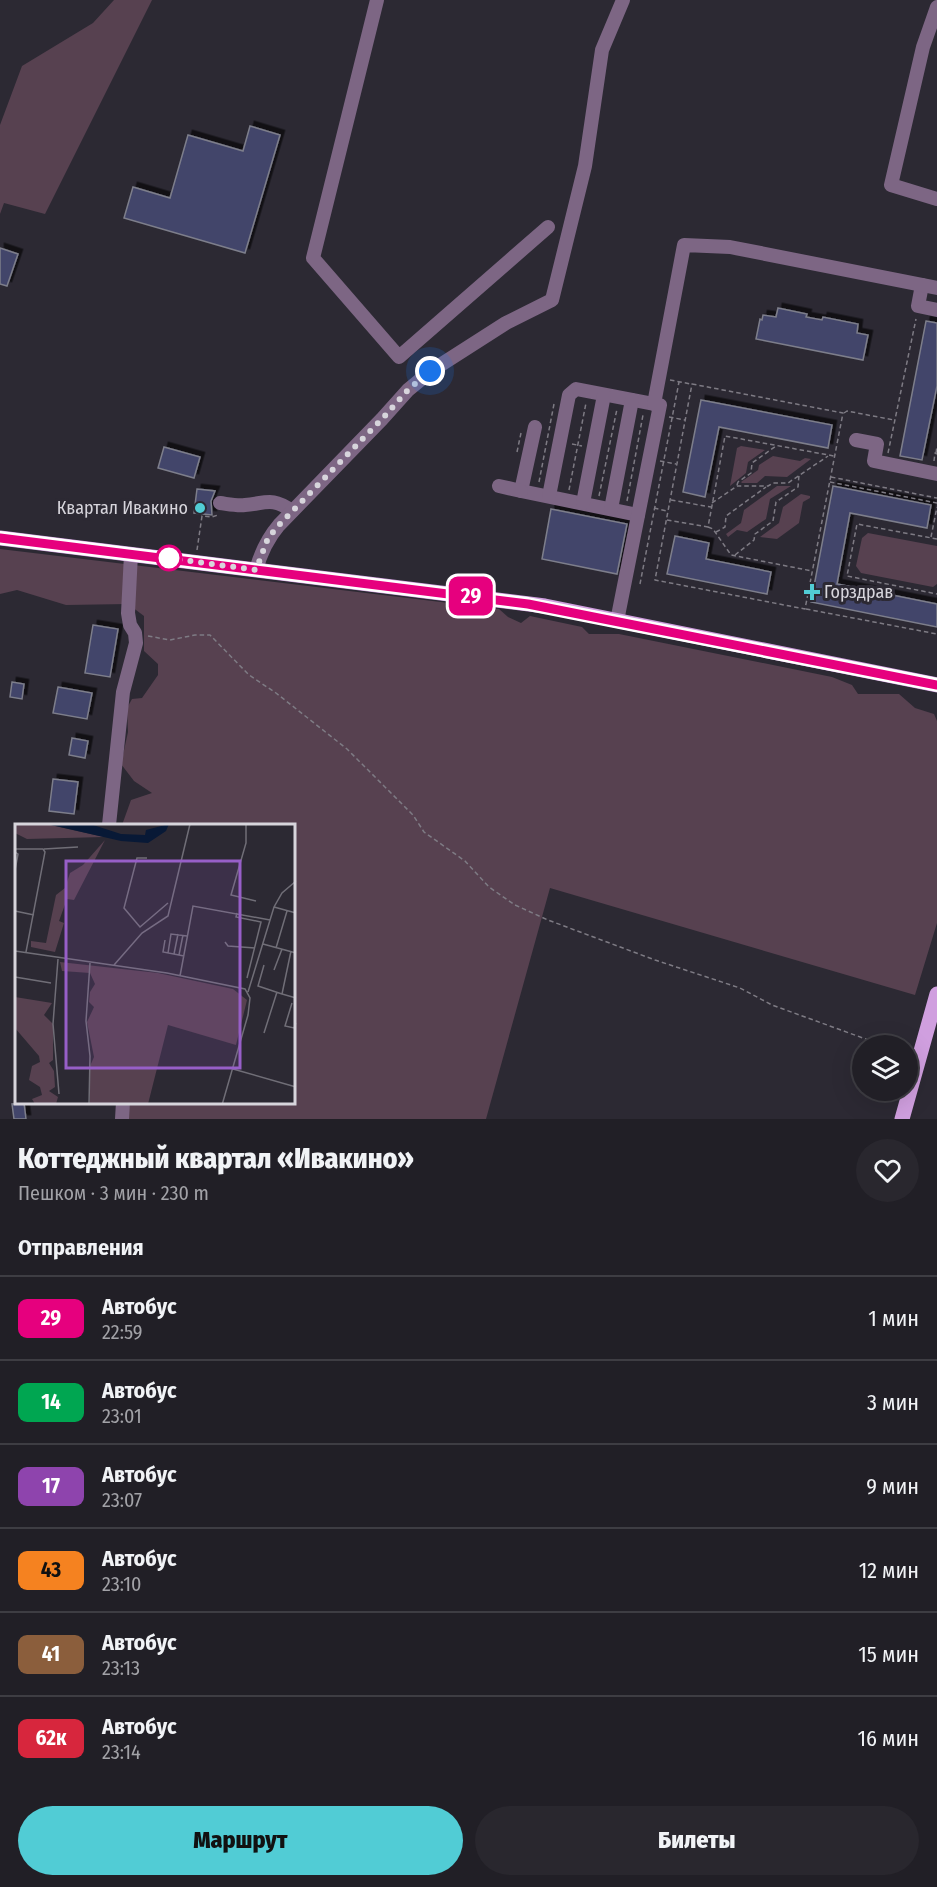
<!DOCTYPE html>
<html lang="ru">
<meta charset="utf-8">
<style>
:root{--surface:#211f26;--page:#29272e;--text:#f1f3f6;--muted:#a2a2a7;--line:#3e3d43;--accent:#51ccd5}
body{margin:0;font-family:"Fira Sans Condensed",sans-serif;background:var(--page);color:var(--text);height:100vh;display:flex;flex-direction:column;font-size:22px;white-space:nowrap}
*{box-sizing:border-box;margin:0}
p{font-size:20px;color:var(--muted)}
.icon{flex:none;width:33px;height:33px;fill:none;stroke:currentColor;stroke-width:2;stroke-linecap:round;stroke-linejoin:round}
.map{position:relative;height:1119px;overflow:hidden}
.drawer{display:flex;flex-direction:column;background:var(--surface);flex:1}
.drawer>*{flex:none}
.badge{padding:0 12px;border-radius:9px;font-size:21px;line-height:39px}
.buttons{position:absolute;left:852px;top:1035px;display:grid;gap:12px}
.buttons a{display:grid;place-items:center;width:66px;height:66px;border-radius:50%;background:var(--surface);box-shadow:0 6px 24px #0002,0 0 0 2px var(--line);font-size:30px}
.you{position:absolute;width:30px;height:30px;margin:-15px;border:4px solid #fff;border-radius:50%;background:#1a73e8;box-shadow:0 0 0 9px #1a73e833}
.map>.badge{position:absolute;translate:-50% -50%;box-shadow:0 0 0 3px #fff}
h2{padding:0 18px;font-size:22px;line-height:54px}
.round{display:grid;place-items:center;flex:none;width:63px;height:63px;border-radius:32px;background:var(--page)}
.overview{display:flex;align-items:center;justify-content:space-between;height:102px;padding:0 18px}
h1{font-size:28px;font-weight:800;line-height:45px}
.action{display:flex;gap:12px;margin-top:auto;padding:12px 18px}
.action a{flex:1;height:69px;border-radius:36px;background:var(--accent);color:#111;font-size:24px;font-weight:800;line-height:69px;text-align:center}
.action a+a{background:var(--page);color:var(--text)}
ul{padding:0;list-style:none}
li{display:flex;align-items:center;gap:18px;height:84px;padding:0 18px;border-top:2px solid var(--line)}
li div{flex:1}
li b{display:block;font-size:22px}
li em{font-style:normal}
li .badge{min-width:66px;font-weight:700;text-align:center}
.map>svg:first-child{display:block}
.green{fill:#574150}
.building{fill:#42456a;stroke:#7d7e8b;stroke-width:1.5;filter:url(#shadow)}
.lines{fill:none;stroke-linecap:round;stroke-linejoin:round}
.path{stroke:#7e7b84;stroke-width:1.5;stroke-dasharray:4.5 3;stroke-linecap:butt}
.minor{stroke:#7d6684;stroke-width:14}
.major{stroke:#d09fdf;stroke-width:15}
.line-casing{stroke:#fff;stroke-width:14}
.line{stroke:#e6007e;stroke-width:9}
.walk{stroke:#d7d5dc;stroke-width:6;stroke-dasharray:0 10.8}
.poi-dot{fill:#51ccd5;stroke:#2c2933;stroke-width:2}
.stop-dot{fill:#fff;stroke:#e6007e;stroke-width:3}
.labels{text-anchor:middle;stroke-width:6;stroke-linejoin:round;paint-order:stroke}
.poi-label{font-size:18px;fill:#d7d5dc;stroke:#2c2933;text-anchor:end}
.inset-road{fill:none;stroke:#706e77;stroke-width:1.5}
.view{fill:#975fc8;fill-opacity:0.15;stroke:#975fc8;stroke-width:3}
.inset-edge{fill:none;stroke:#d7d5dc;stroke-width:3}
</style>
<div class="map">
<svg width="937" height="1119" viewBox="0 0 937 1119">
<defs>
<filter id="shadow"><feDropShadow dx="4.5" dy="-4.5" stdDeviation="0" flood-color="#0009"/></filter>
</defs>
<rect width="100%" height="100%" fill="#2c2933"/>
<g class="green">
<path d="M114,0H152L45,214L4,203L0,214V125L22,66L93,23Z"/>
<path d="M741,446L765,450L748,462L746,473L730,486L737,448Z"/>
<path d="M773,456L800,461L805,458L811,459L787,477L765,476L757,483H742L741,482L758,470L759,465Z"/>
<path d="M777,486H791L770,499L766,519L747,532L737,530L728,537L726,534L741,523L744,510Z"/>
<path d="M801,494L810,496V498L803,502L799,523L777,539L760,537L779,523L783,507Z"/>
<path d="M868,533L937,546V584L933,587L861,573L856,566L862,538Z"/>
<path d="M0,549L499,609L508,617L521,623L530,616L582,627L589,634H619L832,677L852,685L858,694H899L915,708L934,714L937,721V923L915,995L550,888L486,1119H127L130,1103L294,1102V825H122L131,800L152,793L134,781L121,764L128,732L127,708L132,699L142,698L158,675V664L144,651V616L128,604L66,605L17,590L0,594Z"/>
</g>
<g class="building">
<path d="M250,126L280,135L245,253L124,218L133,187L170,198L188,135L243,151Z"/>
<path d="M0,248L18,254L7,286L0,284Z"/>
<path d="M778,308L807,314L806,317L822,320L823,317L858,324L857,333L868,335L863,360L756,339L760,319L762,320L763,315L776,317Z"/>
<path d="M926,321L937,323V386L922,460L900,456Z"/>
<path d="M701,400L832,425L828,448L719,427L705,497L683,492Z"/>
<path d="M164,447L200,457L194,478L158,468Z"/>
<path d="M833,486L931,505L927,528L850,513L837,584L937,604V627L811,602Z"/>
<path d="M197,489L215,491L211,501L212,515L194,513Z"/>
<path d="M551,509L627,524L617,574L542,559Z"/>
<path d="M675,536L709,543L706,559L771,572L767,594L667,574Z"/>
<path d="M93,625L118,629L110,677L85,673Z"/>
<path d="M12,682L24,684L22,699L10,697Z"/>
<path d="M58,687L92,693L87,719L53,713Z"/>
<path d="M72,738L88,741L85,758L69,755Z"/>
<path d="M53,779L78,782L74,814L49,811Z"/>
<path d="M24,1103L26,1119H14L12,1104Z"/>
</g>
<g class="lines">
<g class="path">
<path d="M670,380L691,384"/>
<path d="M692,384L843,413L805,609L655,580Z"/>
<path d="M844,413L847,411L894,420"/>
<path d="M669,417L685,420"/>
<path d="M572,444L582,446"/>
<path d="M517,452L521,433"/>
<path d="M888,453L916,319"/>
<path d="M936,453L937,446"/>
<path d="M660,461L676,464"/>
<path d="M934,461L935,453L937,454"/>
<path d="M831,477L937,498"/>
<path d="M539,482L554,404"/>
<path d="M830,482L937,503"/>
<path d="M737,485L738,482L751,473L752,463L776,446"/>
<path d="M569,490L586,403"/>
<path d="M599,496L617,409"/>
<path d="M671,500L711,507"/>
<path d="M627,501L643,415"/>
<path d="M712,503L737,486H768L773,483H788L828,456"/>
<path d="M654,508L667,511"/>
<path d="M667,520L708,527L725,436L834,456"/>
<path d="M708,527L713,529L731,555L812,571"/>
<path d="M716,532L725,527L726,516L766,487"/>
<path d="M931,537L937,507"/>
<path d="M937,539L857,524L847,576L937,594"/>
<path d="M197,550L202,516L212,517L218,515"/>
<path d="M735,555L754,540L755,534L773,521L776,502L798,487L799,475"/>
<path d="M640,584L679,382"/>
<path d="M806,609L937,634"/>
<path d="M148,636L170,640L195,635H210L249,675L276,693L347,749L413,815L424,832L465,861L489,887L515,905L548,920L655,960L740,988L772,1005L885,1046"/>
</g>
<g class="minor">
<path d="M377,0L313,258L399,357L548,227"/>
<path d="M937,7L923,47L891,185L937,199"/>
<path d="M922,285L918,306L937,310"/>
<path d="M535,427L521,491L638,515"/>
<path d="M856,440L877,444L874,461L937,474"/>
<path d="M499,486L521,491"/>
<path d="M549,496L569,395L576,389L654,404"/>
<path d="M220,503C228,504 237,506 245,505C267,503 272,497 292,511"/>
<path d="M583,503L604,395"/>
<path d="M611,509L632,400"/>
<path d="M256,570C261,552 267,539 279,525L382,419L408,390L431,371L506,323L552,300L585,166L602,50L623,0"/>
<path d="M617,621L660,405L654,404L684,245L730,247L937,288"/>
<path d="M109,825L123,692L136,643L135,633L130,625L128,613L131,554"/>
<path d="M122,1119L123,1102"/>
</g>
<g class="major">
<path d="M0,538L545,606L937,685"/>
<path d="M902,1119L937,994"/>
</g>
</g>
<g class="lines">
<g class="line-casing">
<path id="line" d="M0,538L528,604L937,685"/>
</g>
<use href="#line" class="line"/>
<path class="walk" d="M169,558L256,570L268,538L279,525L382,419L408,390L430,371"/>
</g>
<g class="poi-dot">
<circle cx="200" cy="508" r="6"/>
<path d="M809 583h6v6h6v6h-6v6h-6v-6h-6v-6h6z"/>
</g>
<circle class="stop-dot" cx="169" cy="558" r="12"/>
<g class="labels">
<g class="poi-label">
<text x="188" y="514">Квартал Ивакино</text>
<text x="824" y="598" text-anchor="start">Горздрав</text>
</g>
</g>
<g transform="translate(15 824)">
<rect width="280" height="280" fill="#2c2933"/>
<path d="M0,0H31L89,13L12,15L0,9ZM90,16L59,76L52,75L44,97L49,99L40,128L16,123V117L31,119L41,71L50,64L55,49L68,41ZM45,138L143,149L218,165L232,176L221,221L153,201L133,280H75V242L79,233L72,198L79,183L74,178L75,168L80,160L75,149L47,147ZM0,173L37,179L29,191L38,200V236L34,239L39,247L40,263L34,267L43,273L41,280H20L17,275L27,271L25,263L14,256L17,242L25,238L24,232L0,204Z" fill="#574150"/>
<path d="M32,0H75L106,10L130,11L131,6L154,0L151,7L133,19L106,17Z" fill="#081936"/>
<path class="inset-road" d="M231,0V19L216,71L241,77M0,25H28L30,28L11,128M29,25L63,23M0,28L3,30L0,46M132,34H122L109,84L125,103L153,79M259,83L281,89M0,87L19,91M222,89L221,93L246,98L232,154M150,116L148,128L169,132M210,118L213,122L240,124M248,120L281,129M261,124L272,87M0,127L152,149L230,165L235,174L233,191L207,281M276,127L267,170L281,174M153,129L156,110L172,112M159,130L163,110M164,131L168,111M43,135L38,200L44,270M99,141L127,109L153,92L175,0M249,141L243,162L267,170M259,146L267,125M165,152L178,82L255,96M0,153L36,159M233,168L259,83L267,69L281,57M277,179L270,202L279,204L281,199M249,209L262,168M218,245L281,263M74,281L75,232L71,197L75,139"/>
<path class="view" d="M51,37H225V244H51Z"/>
<rect width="280" height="280" class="inset-edge"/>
</g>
</svg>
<div class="buttons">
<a><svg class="icon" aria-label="layers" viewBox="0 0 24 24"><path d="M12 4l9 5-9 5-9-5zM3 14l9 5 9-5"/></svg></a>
</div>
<div class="you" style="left:430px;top:371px"></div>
<b class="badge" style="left:471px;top:596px;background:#e6007e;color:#fff">29</b>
</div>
<section class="drawer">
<div class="overview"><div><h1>Коттеджный квартал «Ивакино»</h1><p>Пешком · 3 мин · 230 m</p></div><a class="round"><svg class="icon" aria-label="heart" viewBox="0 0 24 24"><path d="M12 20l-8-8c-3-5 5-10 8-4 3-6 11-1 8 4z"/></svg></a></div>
<h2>Отправления</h2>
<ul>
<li><span class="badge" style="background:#e6007e;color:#fff">29</span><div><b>Автобус</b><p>22:59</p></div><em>1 мин</em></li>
<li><span class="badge" style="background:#00a651;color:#fff">14</span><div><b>Автобус</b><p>23:01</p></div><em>3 мин</em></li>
<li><span class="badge" style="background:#8e44ad;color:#fff">17</span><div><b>Автобус</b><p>23:07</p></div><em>9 мин</em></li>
<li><span class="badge" style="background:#f58220;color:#111">43</span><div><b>Автобус</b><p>23:10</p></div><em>12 мин</em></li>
<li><span class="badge" style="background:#8b5e3c;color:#fff">41</span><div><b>Автобус</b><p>23:13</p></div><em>15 мин</em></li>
<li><span class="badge" style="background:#d7263d;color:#fff">62к</span><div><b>Автобус</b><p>23:14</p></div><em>16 мин</em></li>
</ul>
<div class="action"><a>Маршрут</a><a>Билеты</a></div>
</section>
